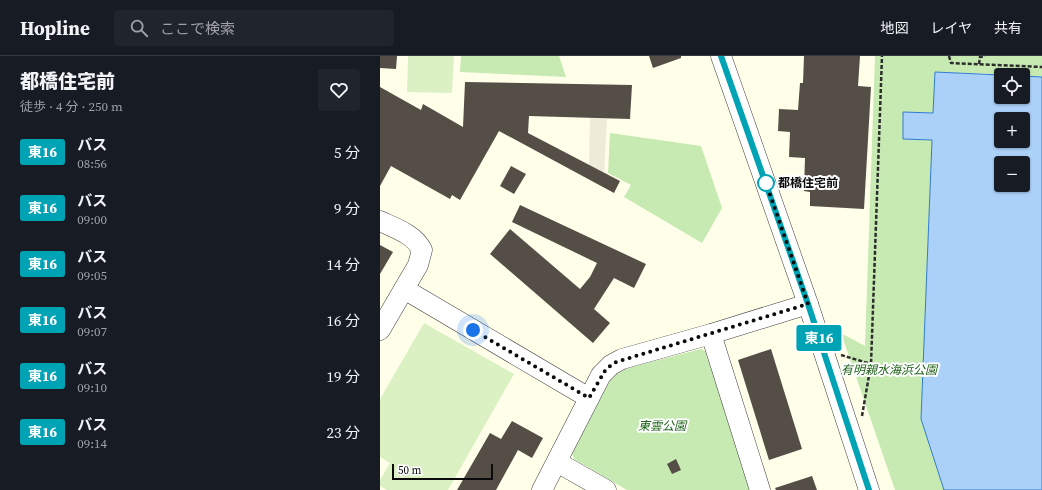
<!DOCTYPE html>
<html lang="ja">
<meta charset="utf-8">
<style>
:root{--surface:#171b24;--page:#20242c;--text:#f1f3f6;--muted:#9ea1a6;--line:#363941}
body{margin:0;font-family:"Source Serif 4","Noto Sans JP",serif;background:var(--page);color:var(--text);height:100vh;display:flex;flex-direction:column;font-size:15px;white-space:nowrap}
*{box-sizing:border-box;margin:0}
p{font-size:13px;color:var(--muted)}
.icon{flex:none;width:22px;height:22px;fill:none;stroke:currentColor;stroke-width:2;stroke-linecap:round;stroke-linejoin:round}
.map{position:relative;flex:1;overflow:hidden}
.drawer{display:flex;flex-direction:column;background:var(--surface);width:380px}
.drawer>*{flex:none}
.badge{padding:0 8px;border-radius:3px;font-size:14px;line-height:26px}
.controls{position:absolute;left:614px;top:12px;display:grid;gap:8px}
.controls a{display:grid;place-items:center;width:36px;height:36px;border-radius:4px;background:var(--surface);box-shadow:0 1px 3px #0004;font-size:20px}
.scale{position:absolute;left:12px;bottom:10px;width:101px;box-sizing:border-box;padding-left:4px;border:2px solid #0b0b0b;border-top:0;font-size:11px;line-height:14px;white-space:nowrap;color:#0b0b0b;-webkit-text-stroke:3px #fff;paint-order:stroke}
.you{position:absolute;width:20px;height:20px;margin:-10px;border:3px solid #fff;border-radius:50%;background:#1a73e8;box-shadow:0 0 0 6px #1a73e833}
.map>.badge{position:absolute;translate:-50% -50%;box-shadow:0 0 0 2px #fff}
.round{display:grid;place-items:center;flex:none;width:42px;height:42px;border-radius:4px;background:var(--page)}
.summary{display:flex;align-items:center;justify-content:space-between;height:68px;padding:0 20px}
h1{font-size:19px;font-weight:800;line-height:30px}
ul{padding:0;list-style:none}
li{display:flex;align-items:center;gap:12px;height:56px;padding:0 20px}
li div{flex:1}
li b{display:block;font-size:15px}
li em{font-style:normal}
li .badge{min-width:44px;font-weight:700;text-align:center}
header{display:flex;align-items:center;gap:24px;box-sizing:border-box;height:56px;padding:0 20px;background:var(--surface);border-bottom:1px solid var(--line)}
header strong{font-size:19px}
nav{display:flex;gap:22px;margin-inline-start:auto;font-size:14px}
.search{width:280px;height:36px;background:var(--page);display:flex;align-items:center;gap:10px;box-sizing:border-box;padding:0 14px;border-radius:4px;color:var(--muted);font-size:15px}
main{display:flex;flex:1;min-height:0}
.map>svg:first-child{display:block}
.green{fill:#c7eab2}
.pitch{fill:#dbf1c4}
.plaza{fill:#eeebd9}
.water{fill:#abd1f8;stroke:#307bd2;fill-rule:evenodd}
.building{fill:#544e47}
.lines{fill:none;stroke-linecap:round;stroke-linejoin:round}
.tertiary-casing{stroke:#3e3e3e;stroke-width:21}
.path{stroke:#2d2d2d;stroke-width:2.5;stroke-dasharray:4 2;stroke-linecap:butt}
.tertiary{stroke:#fff;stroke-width:20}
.line-casing{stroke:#fff;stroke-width:9}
.line{stroke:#00a3b4;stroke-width:6}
.walk{stroke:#0b0b0b;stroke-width:4;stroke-dasharray:0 7.2}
.stop-dot{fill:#fff;stroke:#00a3b4;stroke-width:2}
.labels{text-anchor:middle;stroke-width:4;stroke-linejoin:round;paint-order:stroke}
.stop-label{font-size:12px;font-weight:bold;fill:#0b0b0b;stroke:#fff;text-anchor:start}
.park-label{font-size:12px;font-style:italic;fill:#1f641a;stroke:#fff}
</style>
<header>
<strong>Hopline</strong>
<div class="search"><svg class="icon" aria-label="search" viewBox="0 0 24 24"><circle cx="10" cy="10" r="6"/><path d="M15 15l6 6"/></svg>ここで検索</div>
<nav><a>地図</a><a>レイヤ</a><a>共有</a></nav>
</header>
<main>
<section class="drawer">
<div class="summary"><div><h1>都橋住宅前</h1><p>徒歩 · 4 分 · 250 m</p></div><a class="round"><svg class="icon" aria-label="heart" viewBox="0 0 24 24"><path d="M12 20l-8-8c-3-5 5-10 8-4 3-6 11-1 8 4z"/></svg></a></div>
<ul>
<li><span class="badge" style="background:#00a3b4;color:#fff">東16</span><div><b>バス</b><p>08:56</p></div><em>5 分</em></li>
<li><span class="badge" style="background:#00a3b4;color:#fff">東16</span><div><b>バス</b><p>09:00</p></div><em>9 分</em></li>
<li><span class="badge" style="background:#00a3b4;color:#fff">東16</span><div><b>バス</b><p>09:05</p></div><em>14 分</em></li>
<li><span class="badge" style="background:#00a3b4;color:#fff">東16</span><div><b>バス</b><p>09:07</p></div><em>16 分</em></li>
<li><span class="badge" style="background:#00a3b4;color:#fff">東16</span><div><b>バス</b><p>09:10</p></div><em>19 分</em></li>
<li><span class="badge" style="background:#00a3b4;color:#fff">東16</span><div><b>バス</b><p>09:14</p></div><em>23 分</em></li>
</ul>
</section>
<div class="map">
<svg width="662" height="434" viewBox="0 0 662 434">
<rect width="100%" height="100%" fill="#fffee9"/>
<g class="green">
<path d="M81,0H179L186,21L80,16Z"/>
<path d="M495,0H662V21L643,20V19L555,16L553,57L523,56L552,84L541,363L564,434H515L461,277L485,290Z"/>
<path d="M230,77L321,90L342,152L322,187L244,141L251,129L228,117Z"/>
<path d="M321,293L325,295L371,434H247L194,403L192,397L230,325L237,318L248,312Z"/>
</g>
<g class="pitch">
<path d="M28,0H74L72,37L27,36Z"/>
<path d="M44,267L134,318L68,434H7L0,430V424L10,407L0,401V343Z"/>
</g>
<path class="plaza" d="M210,62L227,63L224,117L209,109Z"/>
<path class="water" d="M555,16L621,19V41H643V20L662,21V434H564L541,363L552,84L523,83V56L553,57ZM621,63H643V85H621ZM621,107H643V129H621Z"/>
<g class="building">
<path d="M0,0H17L16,13L0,12Z"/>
<path d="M269,0H301V2L273,12Z"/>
<path d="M424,0H480L478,30L491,31L484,153L430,150V136L424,135L425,102L409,101L410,76L398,75L399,53L418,54L420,27H423Z"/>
<path d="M85,26L252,29L250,63L149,60L148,77L240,125L234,137L119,75L80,144L72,139L70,143L11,110L0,130V31L41,54L43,48L83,71Z"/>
<path d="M131,110L146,118L134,138L120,130Z"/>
<path d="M140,149L266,208L254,232L234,222L214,253L230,267L213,287L110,198L130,173L200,233L210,221L217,207L132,166Z"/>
<path d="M0,189L13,196L0,218Z"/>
<path d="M391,293L422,393L389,404L358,304Z"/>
<path d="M132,365L163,382L152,402L138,394L116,434H77L110,377L121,383Z"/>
<path d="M296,403L301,414L292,418L287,408Z"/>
<path d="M432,420L437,434H396L395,432Z"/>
</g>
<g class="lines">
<g class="tertiary-casing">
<g id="tertiary">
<path d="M341,0L428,248L489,434"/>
<path d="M0,165C15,172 34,178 42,194L38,209L0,274"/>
<path d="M24,233L209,342"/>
<path d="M331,278L380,434"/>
<path d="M177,406L226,434"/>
<path d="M162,434L221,319L231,309L242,303L331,278L428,248"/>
</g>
</g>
<g class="path">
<path d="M569,0L571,7L662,11"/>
<path d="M599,8L600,1L605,0"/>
<path d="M461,299L491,308"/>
<path d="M482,360L491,308L502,0"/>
</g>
<use href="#tertiary" class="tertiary"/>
</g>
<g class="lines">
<g class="line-casing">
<path id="line" d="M341,0L428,248L489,434"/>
</g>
<use href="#line" class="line"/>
<path class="walk" d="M93,274L209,342L226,313L236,306L428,248L386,127"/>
</g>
<circle class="stop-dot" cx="386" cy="127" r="8"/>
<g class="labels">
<g class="stop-label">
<text x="398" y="131">都橋住宅前</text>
</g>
<g class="park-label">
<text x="509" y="318">有明親水海浜公園</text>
<text x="282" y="374">東雲公園</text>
</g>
</g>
</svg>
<div class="controls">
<a><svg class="icon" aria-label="locate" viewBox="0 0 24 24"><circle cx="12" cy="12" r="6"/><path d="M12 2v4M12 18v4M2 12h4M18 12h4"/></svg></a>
<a>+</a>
<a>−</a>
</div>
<div class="scale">50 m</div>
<div class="you" style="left:93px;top:274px"></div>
<b class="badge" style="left:439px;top:282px;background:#00a3b4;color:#fff">東16</b>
</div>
</main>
